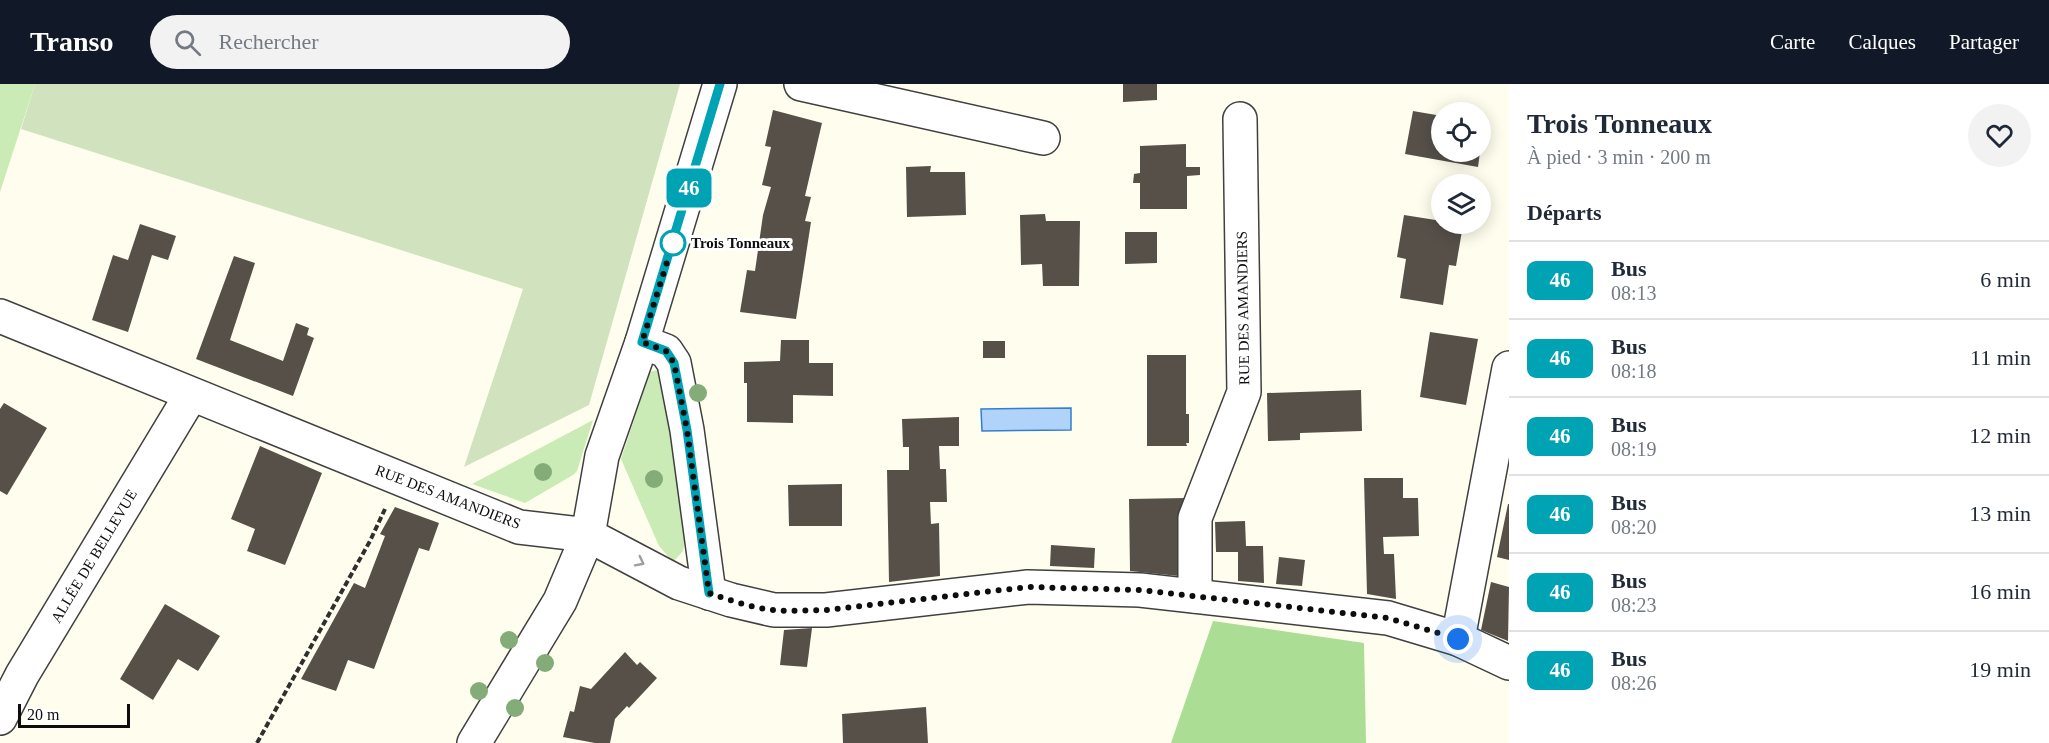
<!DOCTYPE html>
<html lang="fr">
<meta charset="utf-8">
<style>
:root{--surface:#fff;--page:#f2f2f3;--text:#1f2937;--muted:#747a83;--line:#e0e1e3;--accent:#111827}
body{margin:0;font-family:"Times New Roman",serif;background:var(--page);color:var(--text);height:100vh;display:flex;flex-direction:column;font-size:22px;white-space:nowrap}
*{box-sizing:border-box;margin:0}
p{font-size:20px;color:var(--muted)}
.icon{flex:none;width:33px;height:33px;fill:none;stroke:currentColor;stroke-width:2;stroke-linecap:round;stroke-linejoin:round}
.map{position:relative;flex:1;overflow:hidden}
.drawer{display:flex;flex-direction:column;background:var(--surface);width:540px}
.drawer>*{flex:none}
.badge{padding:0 12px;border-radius:9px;font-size:21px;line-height:39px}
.fabs{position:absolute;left:1431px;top:18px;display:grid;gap:12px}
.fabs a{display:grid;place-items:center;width:60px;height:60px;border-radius:50%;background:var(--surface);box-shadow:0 3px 15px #0003;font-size:30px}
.scale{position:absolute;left:18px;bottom:15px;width:112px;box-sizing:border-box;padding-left:6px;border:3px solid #0d0d0d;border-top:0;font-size:16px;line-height:21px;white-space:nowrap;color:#0d0d0d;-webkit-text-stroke:4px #fff;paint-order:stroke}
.you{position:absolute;width:30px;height:30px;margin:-15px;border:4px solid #fff;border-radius:50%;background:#1a73e8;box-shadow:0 0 0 9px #1a73e833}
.map>.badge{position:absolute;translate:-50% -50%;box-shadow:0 0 0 3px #fff}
h2{padding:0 18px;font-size:22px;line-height:54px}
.round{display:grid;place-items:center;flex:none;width:63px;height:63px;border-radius:32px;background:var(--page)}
.head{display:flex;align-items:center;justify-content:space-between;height:102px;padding:0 18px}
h1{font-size:28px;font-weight:700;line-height:45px}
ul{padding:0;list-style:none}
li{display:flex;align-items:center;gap:18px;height:78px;padding:0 18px;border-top:2px solid var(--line)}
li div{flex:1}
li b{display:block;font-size:22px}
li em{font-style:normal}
li .badge{min-width:66px;font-weight:700;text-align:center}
header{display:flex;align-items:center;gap:36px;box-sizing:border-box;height:84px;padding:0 30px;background:var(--accent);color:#fff}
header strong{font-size:28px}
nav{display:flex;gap:33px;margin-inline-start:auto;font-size:21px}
.search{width:420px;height:54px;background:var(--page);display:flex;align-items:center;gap:15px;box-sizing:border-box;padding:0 21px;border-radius:33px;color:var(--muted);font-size:22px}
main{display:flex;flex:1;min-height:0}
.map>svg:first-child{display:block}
.green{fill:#caebb5}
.forest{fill:#abdd94}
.cemetery{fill:#d1e2be}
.water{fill:#b0d4f9;stroke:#337ed3;stroke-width:1.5}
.building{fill:#565049}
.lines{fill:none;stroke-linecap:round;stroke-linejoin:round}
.minor-casing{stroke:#404040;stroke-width:36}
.path{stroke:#2f2f2f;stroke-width:4;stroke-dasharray:6 3;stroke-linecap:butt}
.minor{stroke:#fff;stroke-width:33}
.tree{fill:#84ac79}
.oneway{stroke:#9e9e9e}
.line-casing{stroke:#fff;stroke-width:14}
.line{stroke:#00a3b4;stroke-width:9}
.walk{stroke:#0d0d0d;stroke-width:6;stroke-dasharray:0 10.8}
.stop-dot{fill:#fff;stroke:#00a3b4;stroke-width:3}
.labels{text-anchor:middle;stroke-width:6;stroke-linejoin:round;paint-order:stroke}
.stop-label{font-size:15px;font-weight:bold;fill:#0d0d0d;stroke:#fff;text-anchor:start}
.street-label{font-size:15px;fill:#0d0d0d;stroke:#fff}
</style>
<header>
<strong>Transo</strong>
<div class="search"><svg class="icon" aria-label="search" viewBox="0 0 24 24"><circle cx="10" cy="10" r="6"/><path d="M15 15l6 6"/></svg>Rechercher</div>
<nav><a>Carte</a><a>Calques</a><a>Partager</a></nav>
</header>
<main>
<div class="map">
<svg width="1509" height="659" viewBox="0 0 1509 659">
<rect width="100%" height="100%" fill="#fffeee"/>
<g class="green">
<path d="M0,0H35L0,108Z"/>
<path d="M660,285L666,286L686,452L683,467L673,478L659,462L621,375L650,288Z"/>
<path d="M593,336L577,387L573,391L525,419L472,400Z"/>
</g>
<path class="forest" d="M1213,537L1364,559L1366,659H1171Z"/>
<path class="cemetery" d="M35,0H680L589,321L464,383L523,205L21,45Z"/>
<path class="water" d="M1071,324V346L982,347L981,325Z"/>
<g class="building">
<path d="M1123,0H1157V16L1123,18Z"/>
<path d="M773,26L822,39L805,112L811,113L805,137L811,138L796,235L740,228L747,186L755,187L763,131L771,103L762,101L771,63L765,62Z"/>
<path d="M1413,27L1442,32V68H1480L1478,83L1405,70Z"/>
<path d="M1186,60V83H1200V91L1187,92V125H1140V99H1133L1134,90L1140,89V62Z"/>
<path d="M931,82L930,88H965L966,131L907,133L906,83Z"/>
<path d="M1045,130L1046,137H1080L1079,202H1043L1042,180L1021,181L1020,131Z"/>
<path d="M1404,131L1442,137V140L1463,141L1456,182L1449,181L1443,221L1400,214L1406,175L1397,173Z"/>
<path d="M140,140L176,152L168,176L152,171L128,248L92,236L113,171L128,176Z"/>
<path d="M1125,148H1157V179L1125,180Z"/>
<path d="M234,172L255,179L230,256L283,277L296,239L309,244L307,251L314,254L293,312L196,275Z"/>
<path d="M1430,248L1478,255L1466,321L1420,313Z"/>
<path d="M781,256H809V279H833V312L793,311V339L747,338V299H744V278L780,277Z"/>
<rect x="983" y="257" width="22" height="17"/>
<path d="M1147,271H1186V330H1189V359H1186L1187,362H1147Z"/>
<path d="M1361,306L1362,347L1300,349V356L1268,357L1267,309Z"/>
<path d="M4,319L47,344L7,411L0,407V325Z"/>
<path d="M959,333V362H939L940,385H946L947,418H930L931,440L939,439L940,492L889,498L887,386H909V363H903L902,335Z"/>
<path d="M260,362L322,389L285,481L247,467L255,445L231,435Z"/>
<path d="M1364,394H1403V414H1418L1419,452L1383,453L1384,470H1394L1396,515L1367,510Z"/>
<path d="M842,400V442H789L788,401Z"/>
<path d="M1186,414L1179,492L1130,487L1129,415Z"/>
<path d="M1508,420H1509V476L1497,473Z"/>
<path d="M395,423L439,439L429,467L419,464L374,585L348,576L336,607L301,595L354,499L365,504L385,452L380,450Z"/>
<path d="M1245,437L1246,462H1263L1264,499L1238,497V468H1216L1215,438Z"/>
<path d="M1051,461L1095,464L1094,484L1050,482Z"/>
<path d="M1279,473L1305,476L1302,502L1276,500Z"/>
<path d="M1491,498L1509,503L1508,557L1481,546Z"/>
<path d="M165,520L220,552L198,587L178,575L153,616L120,595Z"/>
<path d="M812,544L807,583L780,581L784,546Z"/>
<path d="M625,568L637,581L640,578L657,594L629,624L627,622L615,635L610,659H595L563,653L570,627L574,628L580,602L591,605Z"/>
<path d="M926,623L928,659H843L842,630Z"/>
</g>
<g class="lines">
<g class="minor-casing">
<g id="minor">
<path d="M801,0L1043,54"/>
<path d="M0,232L519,443L588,451L679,499L731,516L774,526H826L1028,503L1140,506L1388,534L1458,555L1509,579"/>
<path d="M642,258L666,267L674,279L687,346L709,509"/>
<path d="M1195,512V434L1244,308L1240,35"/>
<path d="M1458,555L1509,284"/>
<path d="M0,634L22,591L191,311"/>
<path d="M474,659L560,517L588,451L602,372L642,258L720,0"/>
</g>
</g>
<path class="path" d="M257,659L370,457L385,425"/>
<use href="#minor" class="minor"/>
</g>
<g class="tree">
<circle cx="698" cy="309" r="9"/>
<circle cx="543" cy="388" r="9"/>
<circle cx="654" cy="395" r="9"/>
<circle cx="509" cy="556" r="9"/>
<circle cx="545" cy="579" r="9"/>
<circle cx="479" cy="607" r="9"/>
<circle cx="515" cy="624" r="9"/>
</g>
<defs><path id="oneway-chevron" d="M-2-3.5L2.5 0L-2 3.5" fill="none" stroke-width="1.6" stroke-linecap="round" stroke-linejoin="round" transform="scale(1.5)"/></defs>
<use class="oneway" href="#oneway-chevron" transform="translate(640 478) rotate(27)"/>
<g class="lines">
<g class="line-casing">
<path id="line" d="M709,509L687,346L674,279L666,267L642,258L720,0"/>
</g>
<use href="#line" class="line"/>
<path class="walk" d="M673,159L642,258L666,267L674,279L687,346L709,509C730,516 752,524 774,526C791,528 809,526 826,526L1028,503L1140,506L1388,534L1458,555"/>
</g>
<circle class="stop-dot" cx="673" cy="159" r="12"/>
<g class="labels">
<g class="stop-label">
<text x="691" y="164">Trois Tonneaux</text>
</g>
<g class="street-label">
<text transform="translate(1243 224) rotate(-91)" y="5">RUE DES AMANDIERS</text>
<text transform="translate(448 413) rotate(21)" y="5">RUE DES AMANDIERS</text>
<text transform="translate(94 472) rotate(-59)" y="5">ALLÉE DE BELLEVUE</text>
</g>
</g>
</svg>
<div class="fabs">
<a><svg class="icon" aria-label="locate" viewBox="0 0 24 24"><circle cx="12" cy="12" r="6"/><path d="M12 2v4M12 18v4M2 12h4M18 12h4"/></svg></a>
<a><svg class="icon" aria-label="layers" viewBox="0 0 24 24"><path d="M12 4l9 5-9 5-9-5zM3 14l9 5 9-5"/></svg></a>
</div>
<div class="scale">20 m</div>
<div class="you" style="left:1458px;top:555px"></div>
<b class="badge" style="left:689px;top:104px;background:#00a3b4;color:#fff">46</b>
</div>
<section class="drawer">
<div class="head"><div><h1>Trois Tonneaux</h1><p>À pied · 3 min · 200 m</p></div><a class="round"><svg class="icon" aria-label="heart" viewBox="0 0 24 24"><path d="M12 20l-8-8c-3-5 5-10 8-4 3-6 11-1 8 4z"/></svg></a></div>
<h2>Départs</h2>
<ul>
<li><span class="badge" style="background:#00a3b4;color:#fff">46</span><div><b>Bus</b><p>08:13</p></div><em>6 min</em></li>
<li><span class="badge" style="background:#00a3b4;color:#fff">46</span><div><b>Bus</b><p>08:18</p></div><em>11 min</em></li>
<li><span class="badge" style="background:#00a3b4;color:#fff">46</span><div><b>Bus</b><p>08:19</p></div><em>12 min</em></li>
<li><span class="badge" style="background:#00a3b4;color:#fff">46</span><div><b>Bus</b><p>08:20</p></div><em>13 min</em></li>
<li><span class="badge" style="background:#00a3b4;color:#fff">46</span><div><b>Bus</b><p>08:23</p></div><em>16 min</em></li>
<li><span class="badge" style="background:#00a3b4;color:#fff">46</span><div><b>Bus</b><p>08:26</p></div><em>19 min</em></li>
</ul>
</section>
</main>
